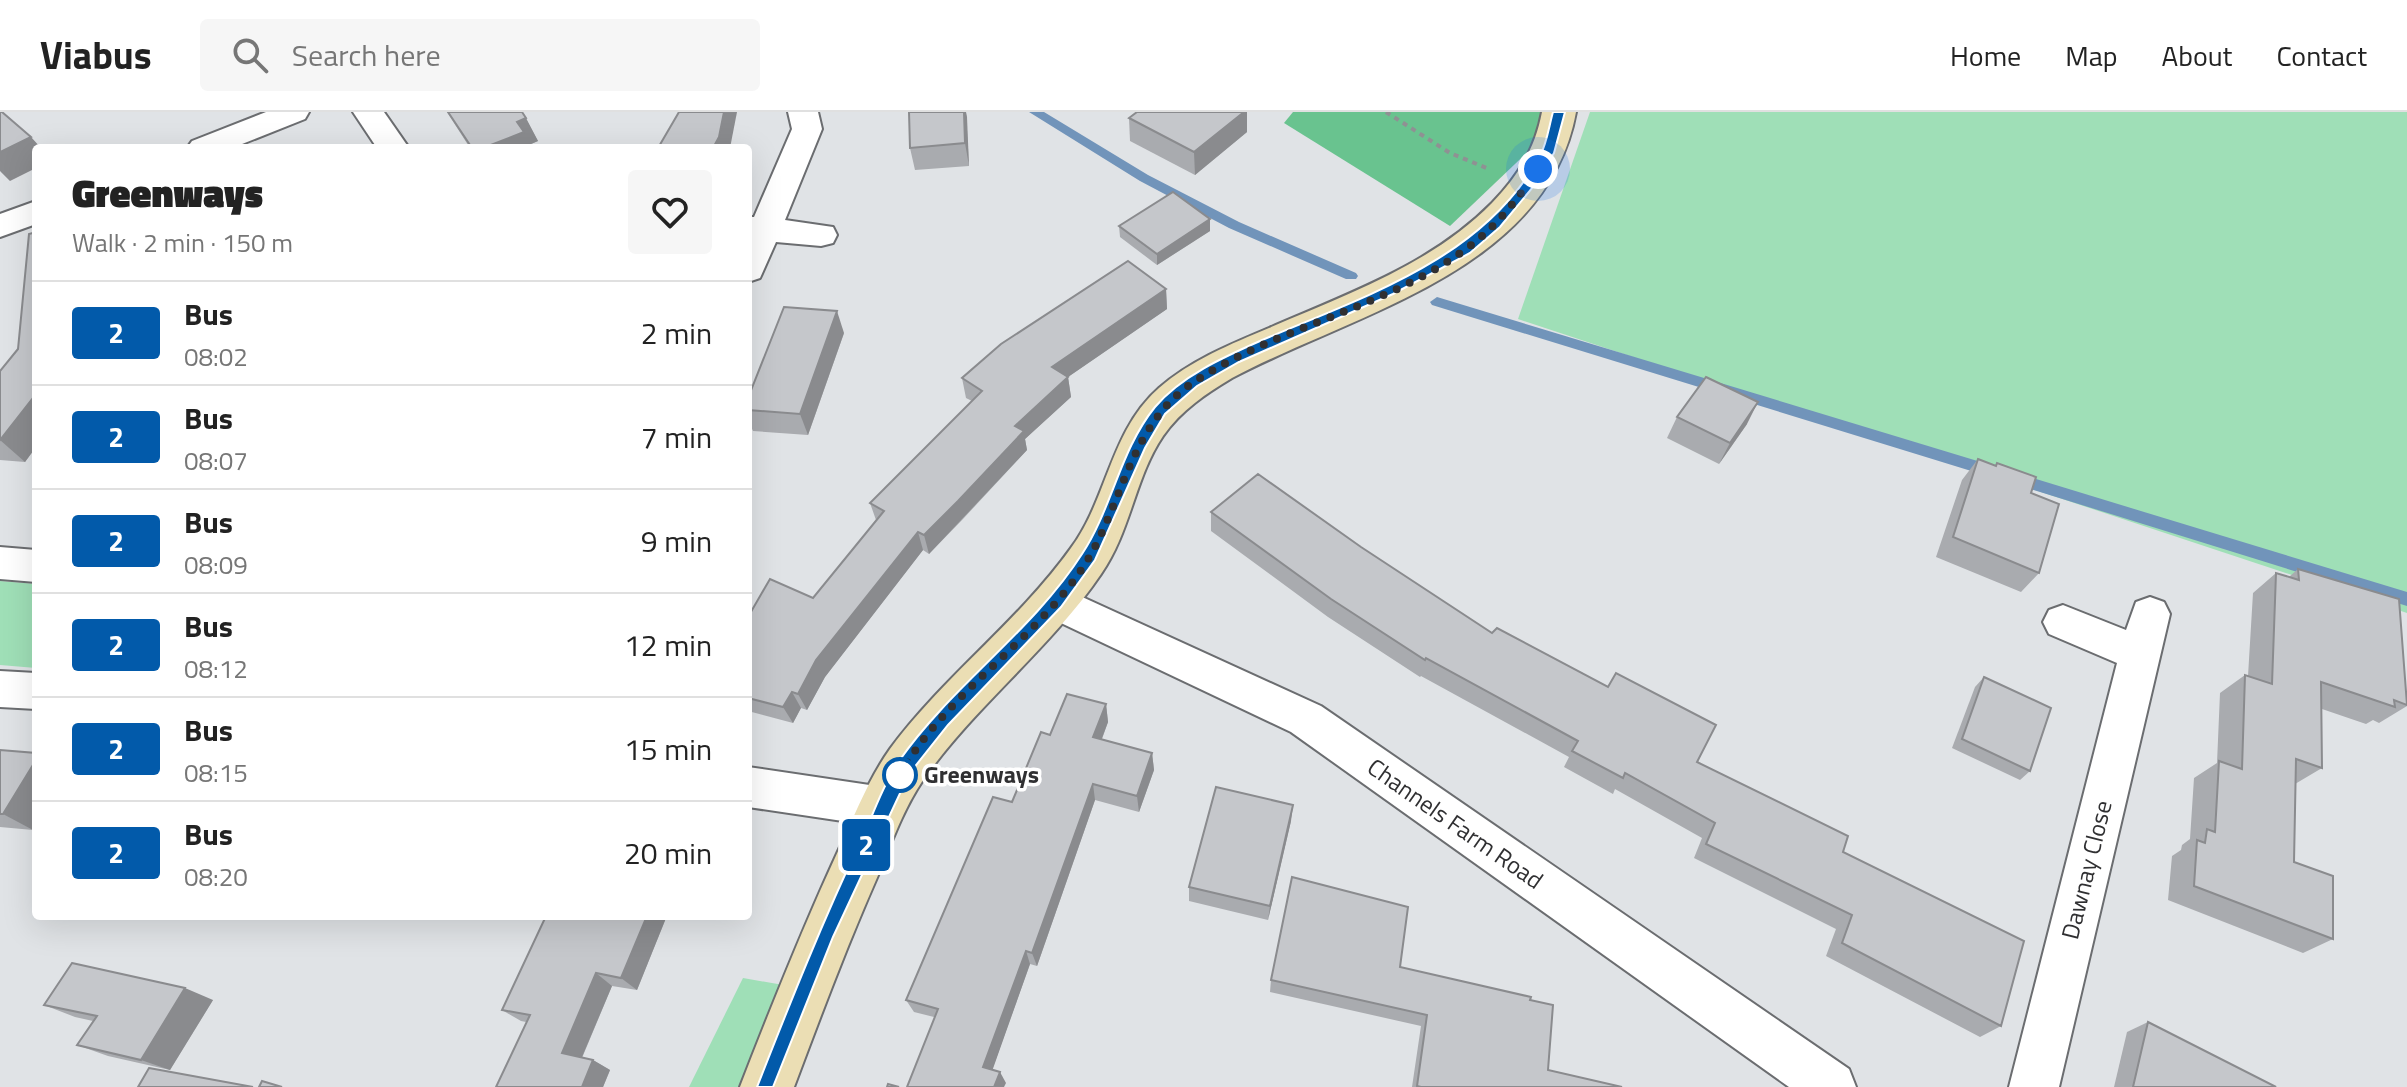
<!DOCTYPE html>
<meta charset="utf-8">
<style>
:root{--surface:#fff;--page:#f6f6f6;--text:#222;--muted:#767676;--line:#e0e0e0}
body{margin:0;font-family:"Titillium Web",sans-serif;background:var(--page);color:var(--text);height:100vh;display:flex;flex-direction:column;font-size:30px;white-space:nowrap}
*{box-sizing:border-box;margin:0}
p{font-size:26px;color:var(--muted)}
.icon{flex:none;width:44px;height:44px;fill:none;stroke:currentColor;stroke-width:2;stroke-linecap:round;stroke-linejoin:round}
.map{position:relative;flex:1;overflow:hidden}
.side{position:absolute;left:32px;top:32px;width:720px;height:776px;display:flex;flex-direction:column;background:var(--surface);border-radius:8px;box-shadow:0 8px 32px #0002}
.side>*{flex:none}
.badge{padding:0 16px;border-radius:6px;font-size:28px;line-height:52px}
.you{position:absolute;width:40px;height:40px;margin:-20px;border:6px solid #fff;border-radius:50%;background:#1a73e8;box-shadow:0 0 0 12px #1a73e833}
.map>.badge{position:absolute;translate:-50% -50%;box-shadow:0 0 0 4px #fff}
.round{display:grid;place-items:center;flex:none;width:84px;height:84px;border-radius:8px;background:var(--page)}
.headline{display:flex;align-items:center;justify-content:space-between;height:136px;padding:0 40px}
h1{font-size:38px;font-weight:800;line-height:60px}
ul{padding:0;list-style:none}
li{display:flex;align-items:center;gap:24px;height:104px;padding:0 40px;border-top:2px solid var(--line)}
li div{flex:1}
li b{display:block;font-size:30px}
li em{font-style:normal}
li .badge{min-width:88px;font-weight:700;text-align:center}
header{display:flex;align-items:center;gap:48px;box-sizing:border-box;height:112px;padding:0 40px;background:var(--surface);border-bottom:2px solid var(--line)}
header strong{font-size:38px}
nav{display:flex;gap:44px;margin-inline-start:auto;font-size:28px}
.search{width:560px;height:72px;background:var(--page);display:flex;align-items:center;gap:20px;box-sizing:border-box;padding:0 28px;border-radius:8px;color:var(--muted);font-size:30px}
.map>svg:first-child{display:block}
.green{fill:#9fdfb7}
.forest{fill:#69c38f}
.lines{fill:none;stroke-linecap:round;stroke-linejoin:round}
.stream{fill:#7194ba;fill-rule:evenodd}
.street-casing{stroke:#6b6d70;stroke-width:4}
.secondary-casing{stroke:#6b6d70;stroke-width:4}
.path{stroke:#8f9193;stroke-width:4;stroke-dasharray:5 5;stroke-linecap:butt}
.street{fill:#fff;fill-rule:evenodd}
.secondary{fill:#ebdeb4;fill-rule:evenodd}
.wall{fill:#a9abaf}
.shaded-wall{fill:#8a8b8e}
.building{fill:#c5c7cb;stroke:#8a8b8e;stroke-width:2}
.line{fill:#025aaa;stroke:#fff;stroke-width:2}
.walk{stroke:#303032;stroke-width:8;stroke-dasharray:0 14.4}
.stop-dot{fill:#fff;stroke:#025aaa;stroke-width:4}
.labels{text-anchor:middle;stroke-width:7;stroke-linejoin:round;paint-order:stroke}
.stop-label{font-size:24px;font-weight:bold;fill:#303032;stroke:#fff;text-anchor:start}
.street-label{font-size:24px;fill:#303032;stroke:#fff}
</style>
<header>
<strong>Viabus</strong>
<div class="search"><svg class="icon" aria-label="search" viewBox="0 0 24 24"><circle cx="10" cy="10" r="6"/><path d="M15 15l6 6"/></svg>Search here</div>
<nav><a>Home</a><a>Map</a><a>About</a><a>Contact</a></nav>
</header>
<div class="map">
<svg width="2407" height="975" viewBox="0 0 2407 975">
<rect width="100%" height="100%" fill="#e0e3e6"/>
<g class="green">
<path d="M1590,0H2407V501L1518,207Z"/>
<path d="M0,469L36,472V556L0,553Z"/>
<path d="M743,866L789,874L743,975H689Z"/>
</g>
<path class="forest" d="M1293,0H1543L1539,29L1450,114L1284,11Z"/>
<g class="lines">
<g class="stream">
<path d="M1029,0H1044L1148,63L1239,110L1356,161L1358,164L1356,167H1346L1229,116L1140,69Z"/>
<path d="M1437,185L1994,354L2001,360L1994,366L1432,193L1430,190Z"/>
<path d="M2016,361L2407,480V494L2011,371L2008,367L2011,363Z"/>
</g>
<g class="street-casing">
<g id="street">
<path d="M266,0H309L305,7L232,36H187L192,29Z"/>
<path d="M353,0H384L409,36H377Z"/>
<path d="M788,0H818L822,17L785,108L833,115L837,123L833,131L821,134L776,130L760,166L748,170V105H754L792,17Z"/>
<path d="M36,89V112L0,125V102Z"/>
<path d="M0,435L36,438V470L0,467Z"/>
<path d="M1056,473L1321,594L1849,957L1856,975H1789L1291,620L1042,502L1036,490L1042,478Z"/>
<path d="M2150,485L2164,490L2170,502L2059,975H2009L2117,551L2049,522L2043,510L2049,498L2063,493L2126,518L2136,490Z"/>
<path d="M0,559L36,561V597L0,595Z"/>
<path d="M748,655L883,675L899,681L905,695L899,709L883,715L748,695Z"/>
</g>
</g>
<g class="secondary-casing">
<path id="secondary" d="M1542,0H1576C1547,159 1354,201 1232,266C1207,281 1181,298 1163,324C1135,365 1131,419 1101,462C1050,537 976,593 923,668C904,696 892,729 879,761C848,831 821,903 794,975H740C771,895 803,815 839,737C855,703 868,668 890,637C944,564 1018,510 1071,436C1108,386 1110,319 1159,276C1191,248 1231,232 1269,216C1347,182 1431,153 1492,91C1518,64 1535,37 1542,0Z"/>
</g>
<path class="path" d="M1386,0L1450,41L1489,57"/>
<use href="#street" class="street"/>
<use href="#secondary" class="secondary"/>
</g>
<g class="wall">
<path d="M447,0H522L538,29L531,32L532,36H470Z"/>
<path d="M909,0H966L969,54L915,58L910,36Z"/>
<path d="M1137,0H1247V20L1195,63L1130,29L1129,6Z"/>
<path d="M1210,107V119L1157,153L1120,125L1119,114Z"/>
<path d="M36,120V335L25,350L0,348V259L18,237Z"/>
<path d="M1166,177L1167,197L1068,265L1071,285L1025,327L1027,338L963,407L929,442L923,438L825,565L807,598L801,596L793,611L748,599V505L813,486L876,408L870,391L972,289L966,286L962,266Z"/>
<path d="M844,221L808,323L753,319L748,308V286Z"/>
<path d="M1677,305L1747,312L1719,352L1667,326Z"/>
<path d="M1978,347L1994,354L1997,351L2031,381L2039,461L2021,480L1936,445L1962,368Z"/>
<path d="M1211,400L1361,435L1492,521L1697,650L1843,740L2001,914L1980,925L1826,844L1836,817L1694,746L1702,726L1615,677L1613,682L1564,655L1569,645L1421,564L1420,565L1328,505L1211,419Z"/>
<path d="M2298,457L2407,581V594L2379,611L2373,608L2366,612L2322,597V656L2295,672L2294,750L2333,827L2303,841L2168,788L2172,744L2181,738L2182,733L2190,727L2194,666L2217,651L2220,581L2245,563L2248,564L2253,481L2276,461L2289,465Z"/>
<path d="M1984,565L2030,659L2020,668L1952,636L1975,575Z"/>
<path d="M1106,592L1108,610L1102,627L1152,641L1154,658L1139,700L1095,688L1037,854L1030,852L992,958L1006,971L934,905L914,900L906,888L1012,690L1050,623Z"/>
<path d="M0,638L33,718L0,715Z"/>
<path d="M1291,709L1268,808L1189,789V775Z"/>
<path d="M546,804H680L678,807L666,806L637,878L612,874L582,946L593,948L610,958L603,975L526,910L521,909L502,898Z"/>
<path d="M1400,855L1530,888L1548,958L1622,975H1412L1421,914L1270,880L1271,868Z"/>
<path d="M213,888L170,958L108,944L77,933L93,909L75,905L44,893Z"/>
<path d="M2148,910L2276,975H2114L2127,920Z"/>
</g>
<g class="shaded-wall">
<path d="M724,0H737L730,36H713Z"/>
<path d="M964,0H966L967,5L969,54L965,31Z"/>
<path d="M1244,0H1247V20L1195,63L1194,40Z"/>
<path d="M526,6L538,29L531,32L532,36H483L517,10Z"/>
<path d="M31,25L41,36H36V56L10,69L0,59V40Z"/>
<path d="M1210,107V119L1157,153V142Z"/>
<path d="M1166,177L1167,197L1068,265L1071,285L1025,327L1027,338L929,442L924,423L1015,314L1052,255Z"/>
<path d="M837,199L844,221L808,323L800,302Z"/>
<path d="M36,282V335L25,350L0,328Z"/>
<path d="M1758,290L1747,312L1719,352L1730,331Z"/>
<path d="M918,420L923,438L825,565L807,598L798,582L816,548Z"/>
<path d="M792,580L801,596L793,611L783,595Z"/>
<path d="M1106,592L1108,610L1096,642L1093,625Z"/>
<path d="M1152,641L1154,658L1139,700L1137,684Z"/>
<path d="M36,648V712L33,718L3,702Z"/>
<path d="M1093,672L1095,688L1037,854L1032,841Z"/>
<path d="M1293,693L1291,709L1268,808L1270,794Z"/>
<path d="M647,804H665L666,806L637,878L621,866Z"/>
<path d="M1026,839L1030,852L990,965L983,955Z"/>
<path d="M596,861L612,874L579,952L562,941Z"/>
<path d="M185,876L213,888L170,958L141,948Z"/>
<path d="M593,948L610,958L603,975H582Z"/>
<path d="M1000,960L1006,971L1004,975H994Z"/>
</g>
<g class="building">
<path d="M0,0H2L31,25L0,40Z"/>
<path d="M448,0H522L526,6L517,10L524,20L483,36H472Z"/>
<path d="M679,0H724L719,25L713,36H658Z"/>
<path d="M909,0H964L965,31L910,36Z"/>
<path d="M1137,0H1244L1194,40L1129,6Z"/>
<path d="M1173,80L1210,107L1157,142L1119,114Z"/>
<path d="M36,120V282L0,328V259L18,237L29,122Z"/>
<path d="M1128,149L1166,177L1052,255L1068,265L1015,314L1024,319L958,389L924,423L918,420L816,548L798,582L792,580L783,595L748,586V505L770,467L813,486L884,399L870,391L982,279L962,266L1001,232Z"/>
<path d="M784,195L837,199L800,302L748,298V286Z"/>
<path d="M1706,265L1758,290L1730,331L1677,305Z"/>
<path d="M1978,347L1996,354L1997,351L2036,365L2031,381L2059,392L2039,461L1953,425Z"/>
<path d="M1258,362L1361,435L1492,521L1497,516L1608,575L1616,561L1716,613L1697,650L1848,724L1843,740L2024,829L2001,914L1842,831L1852,803L1706,732L1715,711L1625,661L1623,666L1572,639L1578,629L1426,546L1425,548L1331,487L1211,400Z"/>
<path d="M2298,457L2399,487L2407,593L2394,588L2395,595L2321,570L2322,656L2296,647L2294,750L2333,764V827L2194,774L2197,728L2205,731L2207,717L2215,720L2219,649L2242,657L2245,563L2272,572L2276,461L2299,468Z"/>
<path d="M1984,565L2051,596L2030,659L1962,627Z"/>
<path d="M1067,582L1106,592L1093,625L1152,641L1137,684L1093,672L1032,841L1026,839L983,955L1000,960L994,975H907L938,897L906,888L993,685L1012,690L1041,620L1050,623Z"/>
<path d="M0,638L36,641V648L3,702H0Z"/>
<path d="M1216,675L1293,693L1270,794L1189,775Z"/>
<path d="M1292,765L1408,795L1400,855L1531,885L1530,888L1553,893L1548,958L1622,975H1421L1417,974L1427,903L1271,868Z"/>
<path d="M546,804H647L621,866L596,861L562,941L593,948L582,975H496L530,903L502,898Z"/>
<path d="M72,851L185,876L141,948L77,933L97,904L44,893Z"/>
<path d="M2148,910L2276,975H2133Z"/>
<path d="M149,956L253,975H138Z"/>
<path d="M262,969L282,975H259Z"/>
<path d="M888,972L899,975H887Z"/>
</g>
<path class="line" d="M1553,0H1565L1554,41L1533,75L1500,115L1470,141L1393,182L1239,250L1197,274L1165,302L1145,336L1095,448L1061,495L948,613L909,662L833,825L773,975H757C790,891 823,808 862,726C874,701 883,672 899,649C952,573 1032,520 1082,442C1112,397 1120,338 1155,295C1181,264 1224,245 1260,229C1362,185 1483,148 1540,44C1547,31 1549,14 1553,0Z"/>
<g class="lines">
<path class="walk" d="M900,663C946,579 1041,527 1090,444C1124,384 1133,310 1194,270C1278,214 1384,197 1466,137C1495,116 1519,86 1538,57"/>
</g>
<circle class="stop-dot" cx="900" cy="663" r="16"/>
<g class="labels">
<g class="stop-label">
<text x="924" y="671">Greenways</text>
</g>
<g class="street-label">
<text transform="translate(1455 712) rotate(35)" y="8">Channels Farm Road</text>
<text transform="translate(2087 758) rotate(-76)" y="8">Dawnay Close</text>
</g>
</g>
</svg>
<div class="you" style="left:1538px;top:57px"></div>
<b class="badge" style="left:866px;top:733px;background:#025aaa;color:#fff">2</b>
<section class="side">
<div class="headline"><div><h1>Greenways</h1><p>Walk · 2 min · 150 m</p></div><a class="round"><svg class="icon" aria-label="heart" viewBox="0 0 24 24"><path d="M12 20l-8-8c-3-5 5-10 8-4 3-6 11-1 8 4z"/></svg></a></div>
<ul>
<li><span class="badge" style="background:#025aaa;color:#fff">2</span><div><b>Bus</b><p>08:02</p></div><em>2 min</em></li>
<li><span class="badge" style="background:#025aaa;color:#fff">2</span><div><b>Bus</b><p>08:07</p></div><em>7 min</em></li>
<li><span class="badge" style="background:#025aaa;color:#fff">2</span><div><b>Bus</b><p>08:09</p></div><em>9 min</em></li>
<li><span class="badge" style="background:#025aaa;color:#fff">2</span><div><b>Bus</b><p>08:12</p></div><em>12 min</em></li>
<li><span class="badge" style="background:#025aaa;color:#fff">2</span><div><b>Bus</b><p>08:15</p></div><em>15 min</em></li>
<li><span class="badge" style="background:#025aaa;color:#fff">2</span><div><b>Bus</b><p>08:20</p></div><em>20 min</em></li>
</ul>
</section>
</div>
